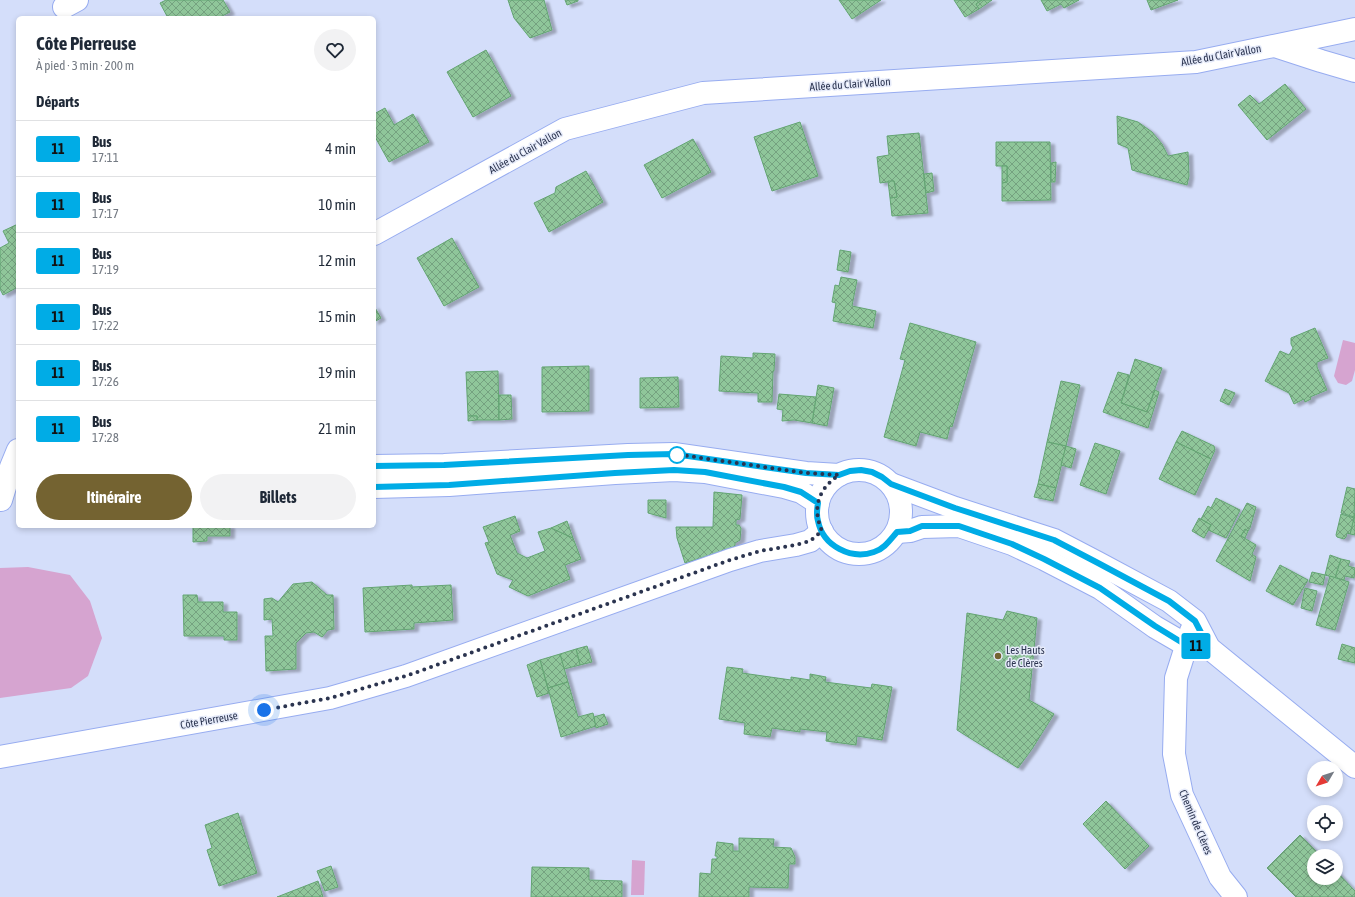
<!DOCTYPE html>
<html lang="fr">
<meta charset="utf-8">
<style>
:root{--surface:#fff;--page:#f2f2f3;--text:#1f2937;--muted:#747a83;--line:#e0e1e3;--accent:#746331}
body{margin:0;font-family:"Asap Condensed",sans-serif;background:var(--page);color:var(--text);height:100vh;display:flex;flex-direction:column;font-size:15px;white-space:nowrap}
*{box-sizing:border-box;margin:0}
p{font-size:13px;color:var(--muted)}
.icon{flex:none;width:22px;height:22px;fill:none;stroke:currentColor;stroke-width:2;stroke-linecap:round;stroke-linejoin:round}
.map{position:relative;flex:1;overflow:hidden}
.sheet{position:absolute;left:16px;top:16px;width:360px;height:512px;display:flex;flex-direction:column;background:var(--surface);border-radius:6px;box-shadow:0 2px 6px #0003}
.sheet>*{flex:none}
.badge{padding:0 8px;border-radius:3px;font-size:14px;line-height:26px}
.needle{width:26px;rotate:231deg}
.fabs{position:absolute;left:1307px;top:761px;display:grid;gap:8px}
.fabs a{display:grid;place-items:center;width:36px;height:36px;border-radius:50%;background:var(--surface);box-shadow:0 2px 6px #0003;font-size:20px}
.you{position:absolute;width:20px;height:20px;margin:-10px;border:3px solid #fff;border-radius:50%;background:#1a73e8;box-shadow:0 0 0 6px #1a73e833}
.map>.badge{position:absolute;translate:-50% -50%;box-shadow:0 0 0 2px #fff}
h2{padding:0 20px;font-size:15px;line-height:36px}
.round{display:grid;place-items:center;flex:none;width:42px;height:42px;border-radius:21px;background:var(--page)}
.headline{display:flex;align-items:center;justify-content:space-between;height:68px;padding:0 20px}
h1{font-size:19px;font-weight:700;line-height:30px}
.action{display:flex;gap:8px;margin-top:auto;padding:8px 20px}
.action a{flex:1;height:46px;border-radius:24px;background:var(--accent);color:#fff;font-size:16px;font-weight:700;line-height:46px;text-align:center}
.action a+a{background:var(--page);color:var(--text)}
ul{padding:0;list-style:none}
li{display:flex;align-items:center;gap:12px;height:56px;padding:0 20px;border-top:1px solid var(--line)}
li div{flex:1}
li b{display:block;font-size:15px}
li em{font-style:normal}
li .badge{min-width:44px;font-weight:700;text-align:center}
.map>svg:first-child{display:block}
.water{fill:#d6a4d0}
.building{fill:url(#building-cross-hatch);stroke:#63a472;filter:url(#shadow)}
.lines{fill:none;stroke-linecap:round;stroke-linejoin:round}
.minor-casing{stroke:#97acf0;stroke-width:24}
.minor{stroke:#fff;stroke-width:22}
.line-casing{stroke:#fff;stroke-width:9}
.line{stroke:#00ace6;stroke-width:6}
.walk{stroke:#2b344f;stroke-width:4;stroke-dasharray:0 7.2}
.stop-dot{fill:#fff;stroke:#00ace6;stroke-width:2}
.poi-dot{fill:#746331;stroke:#e6ebfa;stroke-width:1.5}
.labels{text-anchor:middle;stroke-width:3;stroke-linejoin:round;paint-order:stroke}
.street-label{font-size:11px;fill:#2b344f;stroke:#e6ebfa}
.poi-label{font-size:11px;fill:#2b344f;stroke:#e6ebfa;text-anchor:start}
</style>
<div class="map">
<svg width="1355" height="897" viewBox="0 0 1355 897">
<defs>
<pattern id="building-cross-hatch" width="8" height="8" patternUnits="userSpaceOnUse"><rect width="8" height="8" fill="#8fc69a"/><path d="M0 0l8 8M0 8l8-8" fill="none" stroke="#75a280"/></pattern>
<filter id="shadow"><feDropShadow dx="4.5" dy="2.5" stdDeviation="1" flood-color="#0004"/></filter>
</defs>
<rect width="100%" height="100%" fill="#d4defa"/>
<g class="water">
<path d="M1343,340L1355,343V370L1352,381L1346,385L1338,383L1334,376Z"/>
<path d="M28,567L70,575L90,601L102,638L88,676L71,688L0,698V568Z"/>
<path d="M632,860L645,861L644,895H631Z"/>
</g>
<g class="building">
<path d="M166,0H223L230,12L218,18H168L160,3Z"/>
<path d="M508,0H544L552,30L530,38L514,18Z"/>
<path d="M565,0H578V1L567,5Z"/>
<path d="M839,0H881L852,19Z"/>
<path d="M954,0H982L976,4L979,9L965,17Z"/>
<path d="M982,0H992L979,9L976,4Z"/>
<path d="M1041,0H1079L1064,8L1061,4L1047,11Z"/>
<path d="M1147,0H1178L1151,10Z"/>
<path d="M486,50L511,96L473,117L447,72Z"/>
<path d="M1285,84L1306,109L1267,140L1238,105L1250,95L1259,104Z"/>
<path d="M385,108L394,125L413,114L429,142L389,162L374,135V114Z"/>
<path d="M1117,116L1138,122L1152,132L1162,144L1168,156L1188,152L1189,176L1187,185L1132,170L1128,148L1118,144Z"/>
<path d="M800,122L818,176L772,191L754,137Z"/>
<path d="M919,133L928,213L892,216L890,198L897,197L894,181L880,183L877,157L889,155L887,136Z"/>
<path d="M693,139L711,172L662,198L644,165Z"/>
<path d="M996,142H1050L1051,200L1002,201V183L1007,182V166H996Z"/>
<path d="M1056,162L1055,182H1051V163Z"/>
<path d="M1002,166H1007V182L1002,183Z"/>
<path d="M586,171L603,202L549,232L534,203L555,193L556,187Z"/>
<path d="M932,173L934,191L926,193L924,174Z"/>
<path d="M888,181H894L897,197L890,198Z"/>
<path d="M18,224V287L3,295L0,289V248L9,243L3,231Z"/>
<path d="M452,238L479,287L444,306L417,258Z"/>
<path d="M840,250L851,252L848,272L837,270Z"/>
<path d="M841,277L857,280L852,306L876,311L873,328L833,321L836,303L832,302L835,285L839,286Z"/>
<path d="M374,306L381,318L374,322Z"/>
<path d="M910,323L976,342L952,427L950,426L947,439L920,432L916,446L884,437L905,360L900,359Z"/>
<path d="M1315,328L1328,358L1317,362V367L1327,390L1310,397L1311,399L1305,402L1304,399L1294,404L1289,393L1265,381L1280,351L1289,355L1293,348L1291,344V338Z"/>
<path d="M753,353L775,354L774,371H773L772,402H758V393L719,391L721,356L753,358Z"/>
<path d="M1135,359L1162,368L1147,412L1121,403Z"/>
<path d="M589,366V411L542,412V367Z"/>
<path d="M498,371L499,420H477V416H468L466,372Z"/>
<path d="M1118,372L1129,375L1121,403L1147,412L1155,390L1159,392L1148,428L1103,412Z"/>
<path d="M678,377L679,407L640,408V378Z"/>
<path d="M1061,381L1080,385L1066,446L1047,442Z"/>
<path d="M818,385L834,388L827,426L812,423Z"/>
<path d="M1225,389L1235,393L1229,405L1220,401Z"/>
<path d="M779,394L816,397L812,423L794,420L782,421L783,410L777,409Z"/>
<path d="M499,395H511L512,419L499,420Z"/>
<path d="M468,416H477V420L468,421Z"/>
<path d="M1182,431L1214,446L1215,450L1211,459L1176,442Z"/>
<path d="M1047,442L1066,446L1056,488L1038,484Z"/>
<path d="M1176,442L1211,459L1195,495L1159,479Z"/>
<path d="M1095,443L1120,451L1106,494L1080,485Z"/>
<path d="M1066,446L1076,449L1071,468L1061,465Z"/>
<path d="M1038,484L1056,488L1053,501L1034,497Z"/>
<path d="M1347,487L1355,489L1354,517L1341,513Z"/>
<path d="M714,492L742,495L740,519L736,520V525H739L741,528L740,540L735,543V547L685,563L677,538L676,527H713Z"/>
<path d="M1216,498L1240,510L1226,538L1208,530L1211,525L1201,519L1208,506L1211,508Z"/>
<path d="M648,500H666V518L648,513Z"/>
<path d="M1247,503L1256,507L1250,528L1248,531L1245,529L1241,536L1256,545L1252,554L1256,557L1250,581L1216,561Z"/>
<path d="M1355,513V535L1350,534Z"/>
<path d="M1341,514L1354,518L1350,534L1347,533L1346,537L1344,539L1337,537L1336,535Z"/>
<path d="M515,516L520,531L510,535L517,553L527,558L545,551L538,532L551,528L573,538L581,559L565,565L570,579L528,596L509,587L513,580L497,574L485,543L489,542L483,527Z"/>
<path d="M1199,518L1211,525L1204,538L1192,531Z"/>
<path d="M567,521L573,538L551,528Z"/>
<path d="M193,526H230V536H207V541L193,542Z"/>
<path d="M1245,529L1248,531L1245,538L1241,536Z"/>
<path d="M1330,555L1341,559L1335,578L1325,575Z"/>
<path d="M1341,559L1350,561L1348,566L1355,568L1354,578L1345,576L1344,580L1335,578Z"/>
<path d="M1280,565L1308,580L1293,605L1266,591Z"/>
<path d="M1312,572L1325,575L1323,585L1309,582Z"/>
<path d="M1330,576L1349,582L1335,630L1316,625Z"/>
<path d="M312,582L327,595H333L334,629L328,630L322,637L314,632L306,633L296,643V669L266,671L265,636H273L272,619L264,620V599L272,598L278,602L293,584Z"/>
<path d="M412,585V587L451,585L453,620L414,623V629L365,632L363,588Z"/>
<path d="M1305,588L1317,591L1312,611L1301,608Z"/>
<path d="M183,595H197L198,602H223V612H237V640H224V636H184Z"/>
<path d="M1007,611L1037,618L1029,700L1054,714L1032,749L1018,768L957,730L967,613L1003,620Z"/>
<path d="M1342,644L1355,648V663L1338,659Z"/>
<path d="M587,646L592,662L580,665L576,649Z"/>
<path d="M576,649L580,665L564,669L560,654Z"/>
<path d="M560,654L568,682L548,688L540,660Z"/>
<path d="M540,660L549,693L537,697L527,665Z"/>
<path d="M727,667L743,669L742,673L791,680V677L810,680V674L826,677L825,682L871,688L872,684L892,687L882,740L857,736L856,745L826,741L827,732L800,729V732L772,728L770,737L744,734L745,723L719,719Z"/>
<path d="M568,682L578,717L593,713L596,726L561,737L548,688Z"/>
<path d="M604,714L608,724L596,728L594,717Z"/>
<path d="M1106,801L1149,846L1125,869L1083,824Z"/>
<path d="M238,813L257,873L219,886L207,850L212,848L205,825Z"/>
<path d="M1300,835L1321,856H1314V878H1336V871L1355,891V897H1296L1267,868Z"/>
<path d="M739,838L774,839L773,847L791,848L795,857V864H789L788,888L749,887V897H699L700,873L711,874L712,859H717V856H715L717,842L733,844V851H739Z"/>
<path d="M331,866L338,887L325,891L317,871Z"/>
<path d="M532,867L589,868V880L622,881V897H531Z"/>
<path d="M318,881L323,897H277Z"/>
</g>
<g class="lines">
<g class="minor-casing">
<g id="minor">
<path d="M64,7L77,0"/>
<path d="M1275,46L1321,61L1355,71"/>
<path d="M374,234L565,129L703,93L1196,62L1355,29"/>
<path d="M374,466L444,465L628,455L674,454L806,473L839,475"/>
<circle cx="859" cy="512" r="42"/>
<path d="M891,484L955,508L1054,540L1098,563L1169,601L1195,621L1209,648L1355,767"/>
<path d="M374,487L449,485L615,473L674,470L705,472L784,487L801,492L818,503"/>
<path d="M1,500L11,467L18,450"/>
<path d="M897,532L910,531L922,527L959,526L1012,544L1044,559L1100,588L1155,627L1186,645L1209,648"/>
<path d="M1191,631L1176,678L1174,754L1182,795L1220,877L1236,897"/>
<path d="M0,757L330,698L406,676L730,560L760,551L796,545L810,541L822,531"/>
</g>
</g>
<use href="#minor" class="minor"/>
</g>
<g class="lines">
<g class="line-casing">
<path id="line" d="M374,466L444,465L628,455L674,454L806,473L839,475L850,471L861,470L872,472L882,477L891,484L955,508L1054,540L1098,563L1169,601L1195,621L1209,648L1186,645L1155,626L1100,588L1044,559L1012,544L959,526H922L910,531L897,532C890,540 884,549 874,552C851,560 823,546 818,521C816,515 817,509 818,503L801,492L784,487L705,472L674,470L615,473L449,485L374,487"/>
</g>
<use href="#line" class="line"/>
<path class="walk" d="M264,710L330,698L406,676L730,560L760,551L796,545L810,541L822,531C812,508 818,489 839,475L806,473L674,454L677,455"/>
</g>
<circle class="stop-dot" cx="677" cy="455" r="8"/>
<circle class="poi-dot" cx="998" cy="656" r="4"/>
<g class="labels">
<g class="street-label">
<text transform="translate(1221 55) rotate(-10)" y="4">Allée du Clair Vallon</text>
<text transform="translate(850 84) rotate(-4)" y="4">Allée du Clair Vallon</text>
<text transform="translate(525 151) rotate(-29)" y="4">Allée du Clair Vallon</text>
<text transform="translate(209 720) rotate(-10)" y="4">Côte Pierreuse</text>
<text transform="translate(1196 822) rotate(67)" y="4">Chemin de Clères</text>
</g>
<g class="poi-label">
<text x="1006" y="654">Les Hauts<tspan x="1006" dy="13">de Clères</tspan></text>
</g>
</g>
</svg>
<div class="fabs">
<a><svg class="needle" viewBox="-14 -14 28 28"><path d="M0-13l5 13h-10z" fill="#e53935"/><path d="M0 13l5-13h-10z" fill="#747a83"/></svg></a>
<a><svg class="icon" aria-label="locate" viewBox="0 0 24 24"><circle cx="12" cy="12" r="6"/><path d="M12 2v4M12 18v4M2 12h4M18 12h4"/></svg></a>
<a><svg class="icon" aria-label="layers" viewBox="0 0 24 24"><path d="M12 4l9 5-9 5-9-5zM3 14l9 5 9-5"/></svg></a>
</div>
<div class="you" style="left:264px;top:710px"></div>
<b class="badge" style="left:1196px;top:646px;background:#00ace6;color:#111">11</b>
<section class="sheet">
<div class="headline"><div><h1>Côte Pierreuse</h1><p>À pied · 3 min · 200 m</p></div><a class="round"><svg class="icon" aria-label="heart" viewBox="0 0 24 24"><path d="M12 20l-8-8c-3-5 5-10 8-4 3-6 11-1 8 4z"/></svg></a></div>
<h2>Départs</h2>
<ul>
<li><span class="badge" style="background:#00ace6;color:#111">11</span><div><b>Bus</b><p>17:11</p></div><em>4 min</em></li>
<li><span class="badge" style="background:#00ace6;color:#111">11</span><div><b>Bus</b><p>17:17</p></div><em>10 min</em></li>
<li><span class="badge" style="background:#00ace6;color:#111">11</span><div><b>Bus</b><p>17:19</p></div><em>12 min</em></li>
<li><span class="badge" style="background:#00ace6;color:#111">11</span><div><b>Bus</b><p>17:22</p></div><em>15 min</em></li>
<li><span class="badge" style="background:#00ace6;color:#111">11</span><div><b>Bus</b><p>17:26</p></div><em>19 min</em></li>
<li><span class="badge" style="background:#00ace6;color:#111">11</span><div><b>Bus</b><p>17:28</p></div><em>21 min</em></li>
</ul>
<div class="action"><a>Itinéraire</a><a>Billets</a></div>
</section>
</div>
